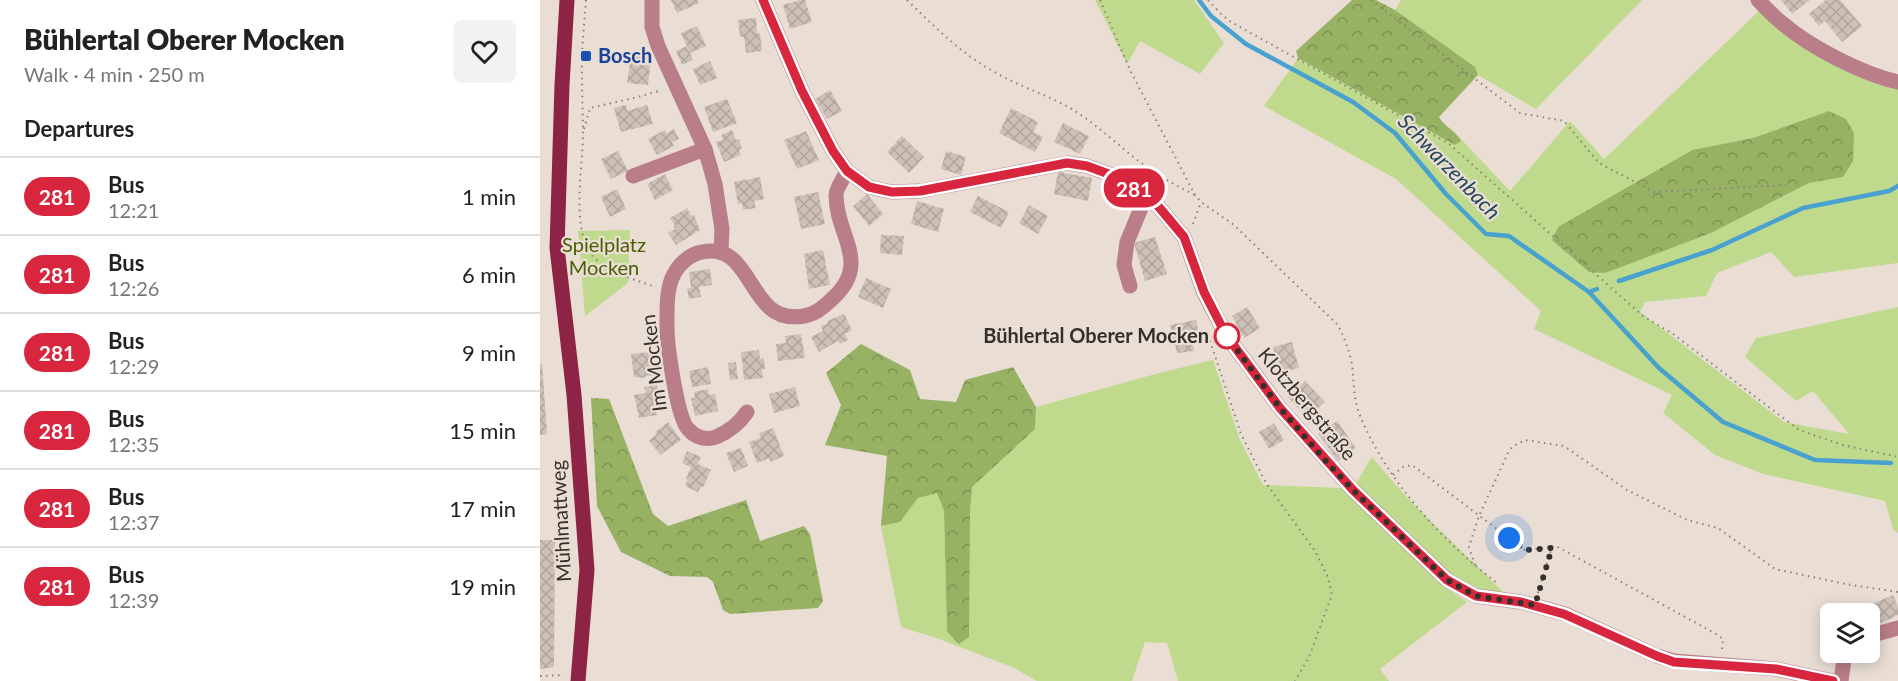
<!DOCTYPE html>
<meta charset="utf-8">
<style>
:root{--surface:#fff;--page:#f2f2f2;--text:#222;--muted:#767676;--line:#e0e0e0}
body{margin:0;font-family:Lato,sans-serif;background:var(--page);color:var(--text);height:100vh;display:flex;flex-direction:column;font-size:22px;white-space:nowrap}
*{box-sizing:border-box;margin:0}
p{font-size:20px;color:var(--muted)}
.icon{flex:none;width:33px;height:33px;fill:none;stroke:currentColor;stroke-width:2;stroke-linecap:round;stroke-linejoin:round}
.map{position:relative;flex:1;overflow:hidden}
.sheet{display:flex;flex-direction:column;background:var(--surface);width:540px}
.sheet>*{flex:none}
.badge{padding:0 12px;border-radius:20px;font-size:21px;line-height:39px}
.controls{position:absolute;left:1280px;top:603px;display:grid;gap:12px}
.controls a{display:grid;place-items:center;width:60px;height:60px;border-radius:9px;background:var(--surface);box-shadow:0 3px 15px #0003;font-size:30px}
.you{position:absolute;width:30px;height:30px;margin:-15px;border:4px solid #fff;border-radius:50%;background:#1a73e8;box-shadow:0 0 0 9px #1a73e833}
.map>.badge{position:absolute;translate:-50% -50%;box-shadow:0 0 0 3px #fff}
h2{padding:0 24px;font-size:22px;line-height:54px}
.round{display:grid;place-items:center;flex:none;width:63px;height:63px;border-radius:9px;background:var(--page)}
.summary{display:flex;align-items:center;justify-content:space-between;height:102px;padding:0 24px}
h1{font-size:28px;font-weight:800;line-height:45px}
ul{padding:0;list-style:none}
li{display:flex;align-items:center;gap:18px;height:78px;padding:0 24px;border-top:2px solid var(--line)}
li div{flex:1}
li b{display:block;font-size:22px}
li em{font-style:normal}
li .badge{min-width:66px;font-weight:700;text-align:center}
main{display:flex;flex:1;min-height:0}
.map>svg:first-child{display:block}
.green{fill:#c0da8d;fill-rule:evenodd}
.forest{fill:url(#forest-crowns)}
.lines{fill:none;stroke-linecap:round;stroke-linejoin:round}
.stream{stroke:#48a1ce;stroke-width:4.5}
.building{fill:url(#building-cross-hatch)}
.path{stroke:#888079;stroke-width:2;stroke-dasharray:1.5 4.5;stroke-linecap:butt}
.minor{stroke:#ba7e8a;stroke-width:15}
.major{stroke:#8d2345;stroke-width:15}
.line-casing{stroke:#fff;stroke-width:14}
.line{stroke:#d7263d;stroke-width:9}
.walk{stroke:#35302c;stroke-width:6;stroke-dasharray:0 10.8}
.transit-dot{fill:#1a4fb4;stroke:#eaded4;stroke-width:2}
.stop-dot{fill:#fff;stroke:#d7263d;stroke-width:3}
.labels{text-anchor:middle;stroke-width:4.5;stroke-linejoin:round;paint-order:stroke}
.transit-label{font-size:20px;font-weight:bold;fill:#164399;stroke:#eaded4;text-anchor:start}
.park-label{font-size:20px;fill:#4a5f04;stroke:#eaded4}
.stop-label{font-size:20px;font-weight:bold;fill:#35302c;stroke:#eaded4;text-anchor:end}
.street-label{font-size:20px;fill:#35302c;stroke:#eaded4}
.water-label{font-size:21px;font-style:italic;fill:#21475b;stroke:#eaded4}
</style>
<main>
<section class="sheet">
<div class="summary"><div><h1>Bühlertal Oberer Mocken</h1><p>Walk · 4 min · 250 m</p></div><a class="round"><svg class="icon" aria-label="heart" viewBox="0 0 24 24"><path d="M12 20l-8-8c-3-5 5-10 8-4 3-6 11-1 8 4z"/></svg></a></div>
<h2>Departures</h2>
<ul>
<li><span class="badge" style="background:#d7263d;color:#fff">281</span><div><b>Bus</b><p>12:21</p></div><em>1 min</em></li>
<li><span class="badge" style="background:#d7263d;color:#fff">281</span><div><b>Bus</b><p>12:26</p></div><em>6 min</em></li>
<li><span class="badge" style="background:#d7263d;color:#fff">281</span><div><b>Bus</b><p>12:29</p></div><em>9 min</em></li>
<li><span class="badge" style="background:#d7263d;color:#fff">281</span><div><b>Bus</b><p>12:35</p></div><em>15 min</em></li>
<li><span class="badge" style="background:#d7263d;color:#fff">281</span><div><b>Bus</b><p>12:37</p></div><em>17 min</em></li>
<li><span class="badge" style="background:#d7263d;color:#fff">281</span><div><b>Bus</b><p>12:39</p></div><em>19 min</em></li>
</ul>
</section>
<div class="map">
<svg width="1358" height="681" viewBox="0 0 1358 681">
<defs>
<pattern id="forest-crowns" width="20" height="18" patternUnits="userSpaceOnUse" patternTransform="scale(1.5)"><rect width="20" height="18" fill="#98b264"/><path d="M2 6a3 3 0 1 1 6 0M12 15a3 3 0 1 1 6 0" fill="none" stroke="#7d9153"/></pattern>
<pattern id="building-cross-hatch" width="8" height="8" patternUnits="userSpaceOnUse" patternTransform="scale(1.5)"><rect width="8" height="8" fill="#cdc0b7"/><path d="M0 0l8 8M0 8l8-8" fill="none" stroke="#b1a59e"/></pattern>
</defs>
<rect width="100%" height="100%" fill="#eaded4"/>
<g class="green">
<path d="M555,0H654L684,43L660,74L600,41L587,64Z"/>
<path d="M861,0H1102L996,109L938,75L934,67L855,10Z"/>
<path d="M1219,11C1262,42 1305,79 1358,89V263L1254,277L1231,252L1177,273L1166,296L1105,302L1100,312L1244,422L1309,434L1273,391L1256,401L1205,357L1216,338L1358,307V533L1353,529L1345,501L1223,474L1175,455L1123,413L1132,395L994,329L1001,311L856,179L724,106L758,58L915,145L920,141L919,137L970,191L1030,121L1064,159ZM1289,111L1303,177L1269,183L1171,233L1012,240L1018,227L1152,150L1213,138Z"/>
<path d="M90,230L88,283L45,316L38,231Z"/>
<path d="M673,360L700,440L723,485L803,488L898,582L927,602L840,669L849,681H638L627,643L605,642L592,681H497L472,667L399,639L361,627L341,526L360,522L378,498L397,492L404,511L407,632L419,644L432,487L494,429L496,407L619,373Z"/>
<path d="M832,457C872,507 921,549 966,595L932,588L912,575L815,485Z"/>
</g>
<g class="forest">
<path d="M812,0H836L855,10L935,67L938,75L899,117C904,127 917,131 921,141L915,145L758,58L756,51Z"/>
<path d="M1289,111L1306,119L1314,133L1313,161L1303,177L1269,183L1171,233L1065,273L1049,272L1012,240L1018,227L1152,150L1213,138Z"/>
<path d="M321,344L370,370L380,399L416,402L425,380L473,367L496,407L495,429L432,487L430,512L429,637L419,644L407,632L404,511L397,493L378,498L360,522L341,526L347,456L285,445L301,405L286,373Z"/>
<path d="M51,398L69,399L113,514L128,526L206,500L220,541L264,526L270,534L283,601L278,608L190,614L183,610L173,582L167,577L130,576L81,552L57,506Z"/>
</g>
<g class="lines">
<g class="stream">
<path d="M659,0L671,16L706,44L813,102L855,133L906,194L946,234L969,236L1049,292"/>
<path d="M1079,281L1172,250L1263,208L1349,191L1358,186"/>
<path d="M1057,289L1049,292L1119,368L1183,422L1275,460L1351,463"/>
</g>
</g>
<g class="building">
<path d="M131,0H157L159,3L137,13Z"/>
<path d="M260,0H265L272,22L250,29L243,5Z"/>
<path d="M1241,0H1270L1252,14Z"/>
<path d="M1286,0H1300L1322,26L1302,42L1285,21L1279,26L1269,14Z"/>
<path d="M216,18L217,34L220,33L222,51L206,53L204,37H200L198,20Z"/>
<path d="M157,26L166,46L150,53L153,60L142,65L136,51L147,46L141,33Z"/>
<path d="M91,56L111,58L108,85L87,83Z"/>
<path d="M170,61L177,78L160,85L153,69Z"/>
<path d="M290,90L302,111L287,119L275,99Z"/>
<path d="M187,99L197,123L173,132L164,107Z"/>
<path d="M86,105L87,111L107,105L113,124L81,132L74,108Z"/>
<path d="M471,108L498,122L493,132L503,137L495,152L459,133Z"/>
<path d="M523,123L549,136L540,154L514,142Z"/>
<path d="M134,129L139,139L132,142L134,146L117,155L108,139L125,130L127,133Z"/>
<path d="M192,130L196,140L199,139L202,149L199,150L201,155L184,162L176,142L183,140L181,135Z"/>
<path d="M266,131L279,160L257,169L244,140Z"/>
<path d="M362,136L384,157L369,173L347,152Z"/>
<path d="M78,151L88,171L71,179L61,159Z"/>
<path d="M406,151L426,157L421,175L401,169Z"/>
<path d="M518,172L552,178L548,201L514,194Z"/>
<path d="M125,174L133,190L115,200L107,184Z"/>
<path d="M220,177L224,199L214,201L216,208L203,210L202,203L198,204L194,182Z"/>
<path d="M77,189L86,209L70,217L61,197Z"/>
<path d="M278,192L285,224L261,229L254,197Z"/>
<path d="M327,194L343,214L329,226L313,206Z"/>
<path d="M438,196L469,212L461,228L430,212Z"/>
<path d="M377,201L404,209L398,232L371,224Z"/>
<path d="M489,205L508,216L498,234L479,223Z"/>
<path d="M147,208L151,216L154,215L160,230L136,245L128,233L135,229L133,227L135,226L130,218Z"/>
<path d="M341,235L364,236L362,255L340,253Z"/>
<path d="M615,237L627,274L605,281L594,243Z"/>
<path d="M283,250L290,285L269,289L264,254Z"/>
<path d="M170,269L172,285L159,287L161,297L149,299L147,289L151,288L149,272Z"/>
<path d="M326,278L351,289L343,308L318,297Z"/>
<path d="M707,307L720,328L704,338L692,316Z"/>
<path d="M304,314L312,330L305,334L308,340L300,344L298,341L279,352L271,337L283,331L281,326L288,323L287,321Z"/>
<path d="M656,320L659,334L651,336L654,351L637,353L630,325Z"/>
<path d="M261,334L265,358L238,361L236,344L246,343L245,336Z"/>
<path d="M752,342L759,368L740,373L733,347Z"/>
<path d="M219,350L220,359L224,358L225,369H222L223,378L204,380L201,352Z"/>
<path d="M112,352L114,375L106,376L105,378L94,377L91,354Z"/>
<path d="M196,362L198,379L190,380L188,363Z"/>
<path d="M0,364H2L7,434L0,435Z"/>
<path d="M168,367L171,384L152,387L149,371Z"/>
<path d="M765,381L785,402L767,418L748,397Z"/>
<path d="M117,385L118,391L113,392L117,415L99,418L94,395L106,393L104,387Z"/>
<path d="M255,387L260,406L234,413L229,394Z"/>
<path d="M168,389L169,395L175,394L178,411L155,416L151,398H155L154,392Z"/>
<path d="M797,421L816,448L798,461L778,434Z"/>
<path d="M128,422L141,440L120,455L109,440L117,434L115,432Z"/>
<path d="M734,423L744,440L729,449L719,432Z"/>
<path d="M233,428L244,456L230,462L229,458L217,463L209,442L221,438L219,433Z"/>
<path d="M201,448L208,466L194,472L186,453Z"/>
<path d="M147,451L161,457L158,464L171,470L163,487L161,486L158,492L145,486L148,480L146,479L151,467L142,463Z"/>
<path d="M0,540H15L14,667L0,669Z"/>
<path d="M1353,595L1358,607V615L1341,623L1332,604Z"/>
</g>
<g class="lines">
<g class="path">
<path d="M46,0C44,26 41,52 42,78C42,96 43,114 43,133C43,164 32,224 49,251C60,270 95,280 116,287"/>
<path d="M367,0C396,28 423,56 460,75C485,89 514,97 538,113C559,127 577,144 596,159C615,173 634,185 655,195"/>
<path d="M560,0L590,70L655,195L661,202L694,225L798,325C804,337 809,350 812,364C814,381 813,397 819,413C845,479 902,541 957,583"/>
<path d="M668,0L681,14L691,22L908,143L1103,316L1133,334L1259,430L1303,445L1358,457"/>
<path d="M831,0L980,113L1024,121L1059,163L1114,192L1246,185"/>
<path d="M44,129L50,108L98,97L122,90"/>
<path d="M653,224L661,202"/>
<path d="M668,335L701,434L726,483L775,551L788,577L792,595L769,657L755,681"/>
<path d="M853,475L863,467L872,465L985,550L1012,547"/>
<path d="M935,565L929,547L939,516L968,453L972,447L985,440L1024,446L1087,490L1147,520L1178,528L1235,569L1305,584L1358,592"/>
<path d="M998,593L1012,547L1016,546L1178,635L1183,639L1182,651"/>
<path d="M0,676L24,675"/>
</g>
<g class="minor">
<path d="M112,0V27L118,46L165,149L175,184L182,229L181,252"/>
<path d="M223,0L262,91L293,151L307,171L329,187L352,192L380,191L527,163L547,166L577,177L618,206L644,237L664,293L686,335L740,408L813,490L907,580L936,596L981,602L1025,614L1117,656L1134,661L1236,669L1293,681"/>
<path d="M1218,0C1226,8 1233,16 1242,23C1270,47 1322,74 1358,82"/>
<path d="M93,176L165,149"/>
<path d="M590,286L584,265L587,242L606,196"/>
<path d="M207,412C199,424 190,431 176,437C166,441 155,437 148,429C137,417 127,345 127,327C127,311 126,288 134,274C139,264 150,254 162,252C201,244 207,288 230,308C240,317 252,318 264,316C276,314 283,307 291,300C333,263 296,237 296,195C296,188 304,178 307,171"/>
<path d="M1329,636L1358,628"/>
<path d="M1301,681L1305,652"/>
</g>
<path class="major" d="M27,0L22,85L17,248L34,395L47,570L38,681"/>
</g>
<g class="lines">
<g class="line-casing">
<path id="line" d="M223,0L262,91L293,151L307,171L329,187L352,192L380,191L527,163L547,166L577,177L618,206L644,237L664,292L686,335L740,408L813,490L907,580L936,596L981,602L1024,614L1117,656L1134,662L1236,669L1293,681"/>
</g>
<use href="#line" class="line"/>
<path class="walk" d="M687,336L686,335L740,408L785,460L813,490L907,580L936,596L995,605L1012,548L985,550L969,538"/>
</g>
<rect class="transit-dot" x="40" y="50" width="12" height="12" rx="3"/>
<circle class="stop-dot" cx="687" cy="336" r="12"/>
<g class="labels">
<g class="transit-label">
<text x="58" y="63">Bosch</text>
</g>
<g class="park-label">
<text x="64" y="252">Spielplatz<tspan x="64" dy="23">Mocken</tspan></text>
</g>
<g class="stop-label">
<text x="669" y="343">Bühlertal Oberer Mocken</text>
</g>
<g class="street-label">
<text transform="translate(114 363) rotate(-97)" y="7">Im Mocken</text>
<text transform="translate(767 404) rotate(50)" y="7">Klotzbergstraße</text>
<text transform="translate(21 521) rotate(-93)" y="7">Mühlmattweg</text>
</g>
<g class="water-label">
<text transform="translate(909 167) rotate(46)" y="7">Schwarzenbach</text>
</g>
</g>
</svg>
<div class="controls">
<a><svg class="icon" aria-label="layers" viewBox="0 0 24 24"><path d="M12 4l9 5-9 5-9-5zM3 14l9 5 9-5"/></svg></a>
</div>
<div class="you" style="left:969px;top:538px"></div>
<b class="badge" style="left:594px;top:188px;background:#d7263d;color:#fff">281</b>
</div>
</main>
